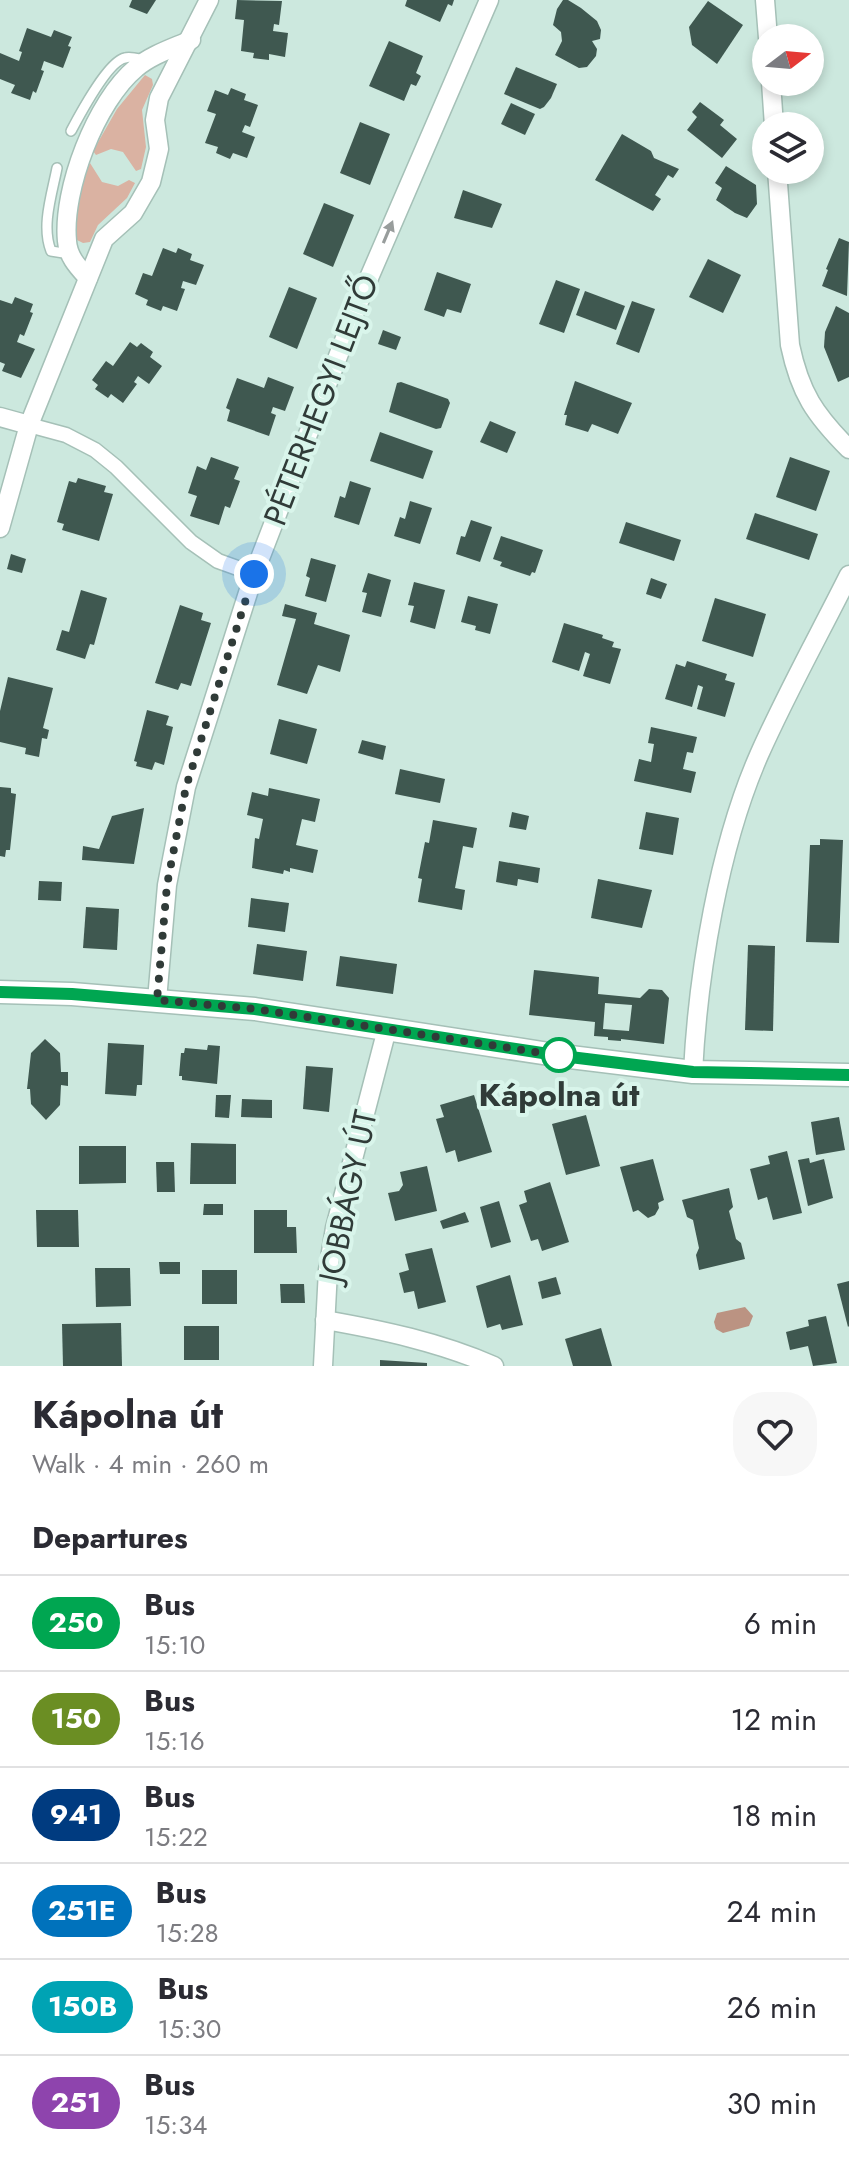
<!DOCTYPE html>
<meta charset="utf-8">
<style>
:root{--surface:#fff;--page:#f7f7f7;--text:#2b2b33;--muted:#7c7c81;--line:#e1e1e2}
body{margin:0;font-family:Jost,sans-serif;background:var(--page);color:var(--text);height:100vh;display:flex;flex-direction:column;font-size:30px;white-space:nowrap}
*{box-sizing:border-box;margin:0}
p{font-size:26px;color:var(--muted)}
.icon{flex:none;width:44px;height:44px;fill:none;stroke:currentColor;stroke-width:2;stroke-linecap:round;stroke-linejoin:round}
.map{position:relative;height:1366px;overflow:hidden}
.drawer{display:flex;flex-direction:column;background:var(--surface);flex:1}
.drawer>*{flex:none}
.badge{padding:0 16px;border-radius:26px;font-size:28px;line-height:52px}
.needle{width:52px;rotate:74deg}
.buttons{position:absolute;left:752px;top:24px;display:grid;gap:16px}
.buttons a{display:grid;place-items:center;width:72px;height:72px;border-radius:50%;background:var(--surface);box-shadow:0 4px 12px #0003;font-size:40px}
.you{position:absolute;width:40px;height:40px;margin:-20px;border:6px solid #fff;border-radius:50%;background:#1a73e8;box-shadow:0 0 0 12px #1a73e833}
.map>.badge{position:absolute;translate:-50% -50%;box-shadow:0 0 0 4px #fff}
h2{padding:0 32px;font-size:30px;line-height:72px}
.round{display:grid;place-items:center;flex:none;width:84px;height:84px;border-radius:32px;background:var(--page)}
.overview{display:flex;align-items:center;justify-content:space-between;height:136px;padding:0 32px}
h1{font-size:38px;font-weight:700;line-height:60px}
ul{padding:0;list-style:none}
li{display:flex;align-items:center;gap:24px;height:96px;padding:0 32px;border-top:2px solid var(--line)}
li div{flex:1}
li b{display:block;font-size:30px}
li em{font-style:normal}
li .badge{min-width:88px;font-weight:700;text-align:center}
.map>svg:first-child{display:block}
.green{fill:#dab2a2}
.water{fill:#bb9382}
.building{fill:#3f5850;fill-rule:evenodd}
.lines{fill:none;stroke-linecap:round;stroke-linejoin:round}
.service-casing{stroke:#a5c0b7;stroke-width:12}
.pedestrian-casing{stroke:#a5c0b7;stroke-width:17}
.minor-casing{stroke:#a5c0b7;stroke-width:21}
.tertiary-casing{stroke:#a5c0b7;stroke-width:25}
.service{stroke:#fff;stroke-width:9}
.pedestrian{stroke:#fff;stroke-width:14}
.minor{stroke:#fff;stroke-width:18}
.tertiary{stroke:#fff;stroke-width:22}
.oneway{fill:#989d9c}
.line-casing{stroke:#fff;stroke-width:18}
.line{stroke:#00a651;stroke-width:12}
.walk{stroke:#303b38;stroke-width:8;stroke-dasharray:0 14.4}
.stop-dot{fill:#fff;stroke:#00a651;stroke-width:4}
.labels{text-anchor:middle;stroke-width:8;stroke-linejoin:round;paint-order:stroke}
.street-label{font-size:32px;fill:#303b38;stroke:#d9f5eb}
.stop-label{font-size:32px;font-weight:bold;fill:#303b38;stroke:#d9f5eb}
</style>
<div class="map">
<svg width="849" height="1366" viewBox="0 0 849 1366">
<rect width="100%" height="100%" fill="#cce8de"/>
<g class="green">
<path d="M145,75L152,79L153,85L142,110L146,147L141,169L136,171L123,152L111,149L96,155L93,151L117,109Z"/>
<path d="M90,163L102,182L118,186L129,180L135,183L127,198L98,225L90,242L83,243L77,240L75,235C77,214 77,180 90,163Z"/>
</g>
<path class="water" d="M745,1307L753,1316L749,1326L723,1333L716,1329L714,1322L717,1313Z"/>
<g class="building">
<path d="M132,0H156L147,14L129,7Z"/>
<path d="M237,0L282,1L279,25L274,24L273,31L288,33L285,57L269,54V60L253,58L254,53L241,51L244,20L235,19Z"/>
<path d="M407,0H454L452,6L448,4L440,22L405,6Z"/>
<path d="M563,0H568L581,8L597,21L601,30L600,39L592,41L597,49L596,56L587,67L579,68L555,55L562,41L561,32L553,25L557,9Z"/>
<path d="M708,1L743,25L717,64L692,45L689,27Z"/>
<path d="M27,28L51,37L54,30L72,37L68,46L71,47L63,68L44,61L41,70L44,71L36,93L33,91L30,100L11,93L15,85L0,79V53L19,61L22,52L19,51Z"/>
<path d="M389,41L423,56L416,73L421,76L416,86L411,84L404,101L369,86Z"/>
<path d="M516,67L557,84L551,98L544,107L540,109L504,94Z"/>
<path d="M231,88L246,94L244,100L258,105L250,127L245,125L242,132L255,137L247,158L233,153L230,159L216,153L218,147L205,143L216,114L207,111L215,90L228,95Z"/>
<path d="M700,102L724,120L720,125L737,139L722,158L687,130L697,117L692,112Z"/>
<path d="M511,103L535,114L525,135L501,124Z"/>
<path d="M360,122L390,134L370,185L340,173Z"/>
<path d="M622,134L651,151L654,158L679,169L673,178L668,175L655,195L661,199L653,211L595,180Z"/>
<path d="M726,166L756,185L757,204L747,218L735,213L716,200L722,188L715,183Z"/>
<path d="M463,190L502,204L492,228L454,218Z"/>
<path d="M324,203L354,215L333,267L303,254Z"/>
<path d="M839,238L849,242L847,296L822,286L828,270L826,269Z"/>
<path d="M163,248L176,253L178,248L192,254L190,260L204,265L196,285L183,281L181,288L185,289L177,311L163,306L161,311L146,305L148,300L135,294L143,273L152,276Z"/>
<path d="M708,259L741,275L723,313L689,297Z"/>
<path d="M437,272L471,284L461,313L447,309L444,317L424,310Z"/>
<path d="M556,280L580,289L564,333L539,324Z"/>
<path d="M289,287L317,298L297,349L269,337Z"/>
<path d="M585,291L625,306L616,330L576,315Z"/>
<path d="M15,297L33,304L30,312L33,313L24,336L20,334L17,342L35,349L21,378L2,371L5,364L0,362V300L12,304Z"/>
<path d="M632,301L655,309L639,353L616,344Z"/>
<path d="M836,306L849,313V377L838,382L824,347L825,332Z"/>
<path d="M383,330L401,337L396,350L378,344Z"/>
<path d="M130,342L137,347L141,343L153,352L150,357L162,366L149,384L138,376L134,382L137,384L123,403L111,394L108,398L95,389L98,385L92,380L106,361L113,366Z"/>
<path d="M268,377L294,387L285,411L273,407L271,413L276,415L269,436L227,421L230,410L226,408L237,378L264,388Z"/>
<path d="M575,381L632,403L618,434L592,424L588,432L565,425L567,415H564Z"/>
<path d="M401,382L448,399L450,403L441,428L436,429L389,412L397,383Z"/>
<path d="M490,421L516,432L507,453L480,442Z"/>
<path d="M380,432L433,451L423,479L370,461Z"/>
<path d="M211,457L239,467L234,479L240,481L230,508L225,506L219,525L190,516L197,496L188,493L197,466L206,470Z"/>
<path d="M790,457L830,471L816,511L776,497Z"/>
<path d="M78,478L106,486L104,492L113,494L99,541L62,530L64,524L57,522L69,481L76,483Z"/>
<path d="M350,481L371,488L359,525L334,517L340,496L345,498Z"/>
<path d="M410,501L432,508L420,544L394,536L400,517L405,519Z"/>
<path d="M755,513L818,534L809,560L746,539Z"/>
<path d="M471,520L492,527L480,562L456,554L461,536L465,537Z"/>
<path d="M626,522L681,540L674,561L619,543Z"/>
<path d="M501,536L543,550L535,573L532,572L530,576L500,566L502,562L493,559Z"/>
<path d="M11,554L26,559L22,573L7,569Z"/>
<path d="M311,558L336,565L326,602L305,596L310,578L306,576Z"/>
<path d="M368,573L391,580L381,617L362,612L367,593L362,592Z"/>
<path d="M651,578L667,584L661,599L646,594Z"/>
<path d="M414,582L445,590L435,629L410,622L414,606L408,605Z"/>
<path d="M81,590L107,598L94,645L90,644L85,659L56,650L62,630L69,632Z"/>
<path d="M468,596L498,604L490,634L475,630L476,626L461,622Z"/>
<path d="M715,598L766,614L753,657L702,641Z"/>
<path d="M285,604L317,613L314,624L350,635L340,672L318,665L307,694L277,685L296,619L282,616Z"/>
<path d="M180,605L203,613L201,620L211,623L191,686L181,683L178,690L155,683Z"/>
<path d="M564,623L603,635L602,638L614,642L612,647L621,649L610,684L583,676L590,654L585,652L579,671L552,662Z"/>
<path d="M687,661L727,674L725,680L735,683L725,717L697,709L703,687L698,685L692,707L665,699L676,664L685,667Z"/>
<path d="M8,677L53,688L43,728L49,730L47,739L42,738L39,757L25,754L26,748L0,742V711Z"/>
<path d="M147,710L169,716L166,725L173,727L164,765L155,762L152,770L136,766L137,762L134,761Z"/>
<path d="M279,719L317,729L307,764L270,754Z"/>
<path d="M651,727L697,737L693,753L687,752L683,769L696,772L691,793L634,781L639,759L651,762L654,744L648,743Z"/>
<path d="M362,740L386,746L383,760L358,753Z"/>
<path d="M400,769L445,779L440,803L395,794Z"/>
<path d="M0,787L11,788V793L16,794L10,850H6L5,857L0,856Z"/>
<path d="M269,788L320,799L315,822L302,819L296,845L318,850L313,873L290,868V872L284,870L283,874L252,868L255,838L259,839L263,819L247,815L252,792L268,796Z"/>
<path d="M144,808L134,864L82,860L83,846L99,849L112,816Z"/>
<path d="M512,812L529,816L526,830L509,827Z"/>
<path d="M646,812L679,818L673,855L639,849Z"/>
<path d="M433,820L477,828L473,848L463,846L455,888L465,890L462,910L418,902L422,879L418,878L425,842L429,843Z"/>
<path d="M820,839L843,840L839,943L806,942L810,845H820Z"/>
<path d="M499,861L540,868L538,883L518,879L517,886L496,882Z"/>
<path d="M598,879L652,890L642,928L591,918Z"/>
<path d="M39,881L62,882L61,901L38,900Z"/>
<path d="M251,898L289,903L285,932L248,927Z"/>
<path d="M86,907L119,909L117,950L83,948Z"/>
<path d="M257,944L307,951L303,981L253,974Z"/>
<path d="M748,945L775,946L773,1031L745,1030Z"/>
<path d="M340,956L397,964L393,994L336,986Z"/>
<path d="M534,970L599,977L598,994L640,998L649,989L662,990L669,998L664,1044L621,1039V1041L608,1040V1037L594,1036L595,1022L529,1015ZM605,1003L632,1005L629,1031L603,1029Z"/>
<path d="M45,1039L60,1053L61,1072H68V1086L61,1085L60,1105L46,1120L31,1104L30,1089H27L31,1053Z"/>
<path d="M108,1043L144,1045L142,1085H137L136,1096L105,1094Z"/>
<path d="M208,1045L220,1046L217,1084L182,1080V1076H179L181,1053H184L185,1048L207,1050Z"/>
<path d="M306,1066L333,1068L329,1112L303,1109Z"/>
<path d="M216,1095H231L229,1118L215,1117Z"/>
<path d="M474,1095L492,1152L458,1162L455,1150L446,1153L436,1119L444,1117L440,1105Z"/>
<path d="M242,1099L272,1100V1118L241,1117Z"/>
<path d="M586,1115L600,1166L566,1175L552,1124Z"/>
<path d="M839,1117L845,1150L816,1155L811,1122Z"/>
<path d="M191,1143L236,1144V1184H190Z"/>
<path d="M79,1146H126V1183L79,1184Z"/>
<path d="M787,1151L802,1213L773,1220L767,1197L758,1200L750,1169L770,1164L768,1156Z"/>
<path d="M809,1158L810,1163L824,1159L833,1198L808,1206L798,1160Z"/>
<path d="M653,1159L664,1200L658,1203L659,1208L655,1215L648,1218L638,1210L633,1212L620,1167Z"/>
<path d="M156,1162H174L175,1192H157Z"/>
<path d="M427,1166L437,1211L395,1221L388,1193L399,1191L403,1185L400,1172Z"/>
<path d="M550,1182L569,1242L542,1251L538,1239L531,1241L519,1205L527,1202L524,1191Z"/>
<path d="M729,1188L733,1207L729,1211L736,1239L741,1243L745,1259L699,1270L696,1255L699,1248L693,1220L687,1217L682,1200Z"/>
<path d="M499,1201L511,1242L491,1248L480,1207Z"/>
<path d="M204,1204H223V1215H203Z"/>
<path d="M36,1210H78L79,1247H37Z"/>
<path d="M254,1210H287V1227H296L297,1253H254Z"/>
<path d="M465,1212L469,1222L443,1229L440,1221Z"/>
<path d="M432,1248L446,1302L418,1309L414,1291L404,1293L399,1273L409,1270L405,1254Z"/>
<path d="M159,1262H180V1274H160Z"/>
<path d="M95,1268H130L131,1306L96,1307Z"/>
<rect x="202" y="1270" width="35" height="34"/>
<path d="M510,1275L523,1325L502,1330L500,1324L487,1328L476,1286Z"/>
<path d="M556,1277L561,1294L542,1299L538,1282Z"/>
<path d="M849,1281V1326L848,1327L837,1284Z"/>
<path d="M280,1284H304L305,1303H281Z"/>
<path d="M826,1316L837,1363L813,1366L808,1346L790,1350L786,1332L809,1326L808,1320Z"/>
<path d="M121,1323L122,1366H63L62,1324Z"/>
<rect x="184" y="1326" width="35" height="34"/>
<path d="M601,1328L612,1366H573L565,1339Z"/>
<path d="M380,1360L427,1363V1366H380Z"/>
</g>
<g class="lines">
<g class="service-casing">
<g id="service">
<path d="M71,131C79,116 108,61 125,58C130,56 139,59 144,60"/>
<path d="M57,168C52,194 41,226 51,251L70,254"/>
</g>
</g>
<g class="pedestrian-casing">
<path id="pedestrian" d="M29,425L66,435L95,450L116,467L191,542L218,561L254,574"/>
</g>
<g class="minor-casing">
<g id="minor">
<path d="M765,0L768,38"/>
<path d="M771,82L774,126"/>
<path d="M777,170L790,345C800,393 815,415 849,449"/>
<path d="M88,278C78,267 68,257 67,241C62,190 96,101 136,68C151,55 173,48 191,40"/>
<path d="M0,417L29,425"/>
<path d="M0,528L29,425L104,239L133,213L151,182L159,149L155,120L159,98L209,0"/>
<path d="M157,1000L167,885L186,787L254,574L362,294L489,0"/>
<path d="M693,1072C698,973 719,846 759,755C786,694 819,635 849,575"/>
<path d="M325,1320C382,1330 439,1342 494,1366"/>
<path d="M323,1366L328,1270L335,1228L387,1029"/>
</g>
</g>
<g class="tertiary-casing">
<path id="tertiary" d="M0,992L72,994L255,1009L562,1056L693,1072L849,1075"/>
</g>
<use href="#service" class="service"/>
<use href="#pedestrian" class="pedestrian"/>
<use href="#minor" class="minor"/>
<use href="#tertiary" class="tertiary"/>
</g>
<defs><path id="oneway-solid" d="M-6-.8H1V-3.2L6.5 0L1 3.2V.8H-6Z" transform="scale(2)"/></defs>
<use class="oneway" href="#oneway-solid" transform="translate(388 232) rotate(-67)"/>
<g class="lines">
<g class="line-casing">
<path id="line" d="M0,992L72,994L255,1009L562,1056L693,1072L849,1075"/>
</g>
<use href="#line" class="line"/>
<path class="walk" d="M254,574L186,787L167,885L157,1000L255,1009L562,1056L559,1055"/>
</g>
<circle class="stop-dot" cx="559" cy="1055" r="16"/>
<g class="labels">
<g class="street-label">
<text transform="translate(321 400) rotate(-69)" y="11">PÉTERHEGYI LEJTŐ</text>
<text transform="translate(348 1196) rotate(-78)" y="11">JOBBÁGY ÚT</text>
</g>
<g class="stop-label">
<text x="559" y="1106">Kápolna út</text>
</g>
</g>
</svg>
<div class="buttons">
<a><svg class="needle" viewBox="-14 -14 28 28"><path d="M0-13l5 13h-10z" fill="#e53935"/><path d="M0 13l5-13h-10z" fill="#7c7c81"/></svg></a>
<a><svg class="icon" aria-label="layers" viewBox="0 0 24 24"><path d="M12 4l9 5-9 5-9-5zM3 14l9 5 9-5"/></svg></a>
</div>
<div class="you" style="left:254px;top:574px"></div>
</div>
<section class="drawer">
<div class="overview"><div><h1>Kápolna út</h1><p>Walk · 4 min · 260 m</p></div><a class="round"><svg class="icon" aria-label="heart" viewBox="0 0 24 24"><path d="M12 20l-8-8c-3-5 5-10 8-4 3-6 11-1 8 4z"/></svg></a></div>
<h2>Departures</h2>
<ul>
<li><span class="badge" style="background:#00a651;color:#fff">250</span><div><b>Bus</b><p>15:10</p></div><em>6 min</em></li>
<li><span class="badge" style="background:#6b8e23;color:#fff">150</span><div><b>Bus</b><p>15:16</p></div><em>12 min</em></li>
<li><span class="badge" style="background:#003b80;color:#fff">941</span><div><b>Bus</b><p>15:22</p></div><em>18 min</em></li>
<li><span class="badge" style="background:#0072bc;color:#fff">251E</span><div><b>Bus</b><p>15:28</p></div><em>24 min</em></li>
<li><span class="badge" style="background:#00a3b4;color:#fff">150B</span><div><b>Bus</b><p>15:30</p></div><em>26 min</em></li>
<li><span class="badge" style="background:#8e44ad;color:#fff">251</span><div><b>Bus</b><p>15:34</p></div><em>30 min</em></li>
</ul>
</section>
